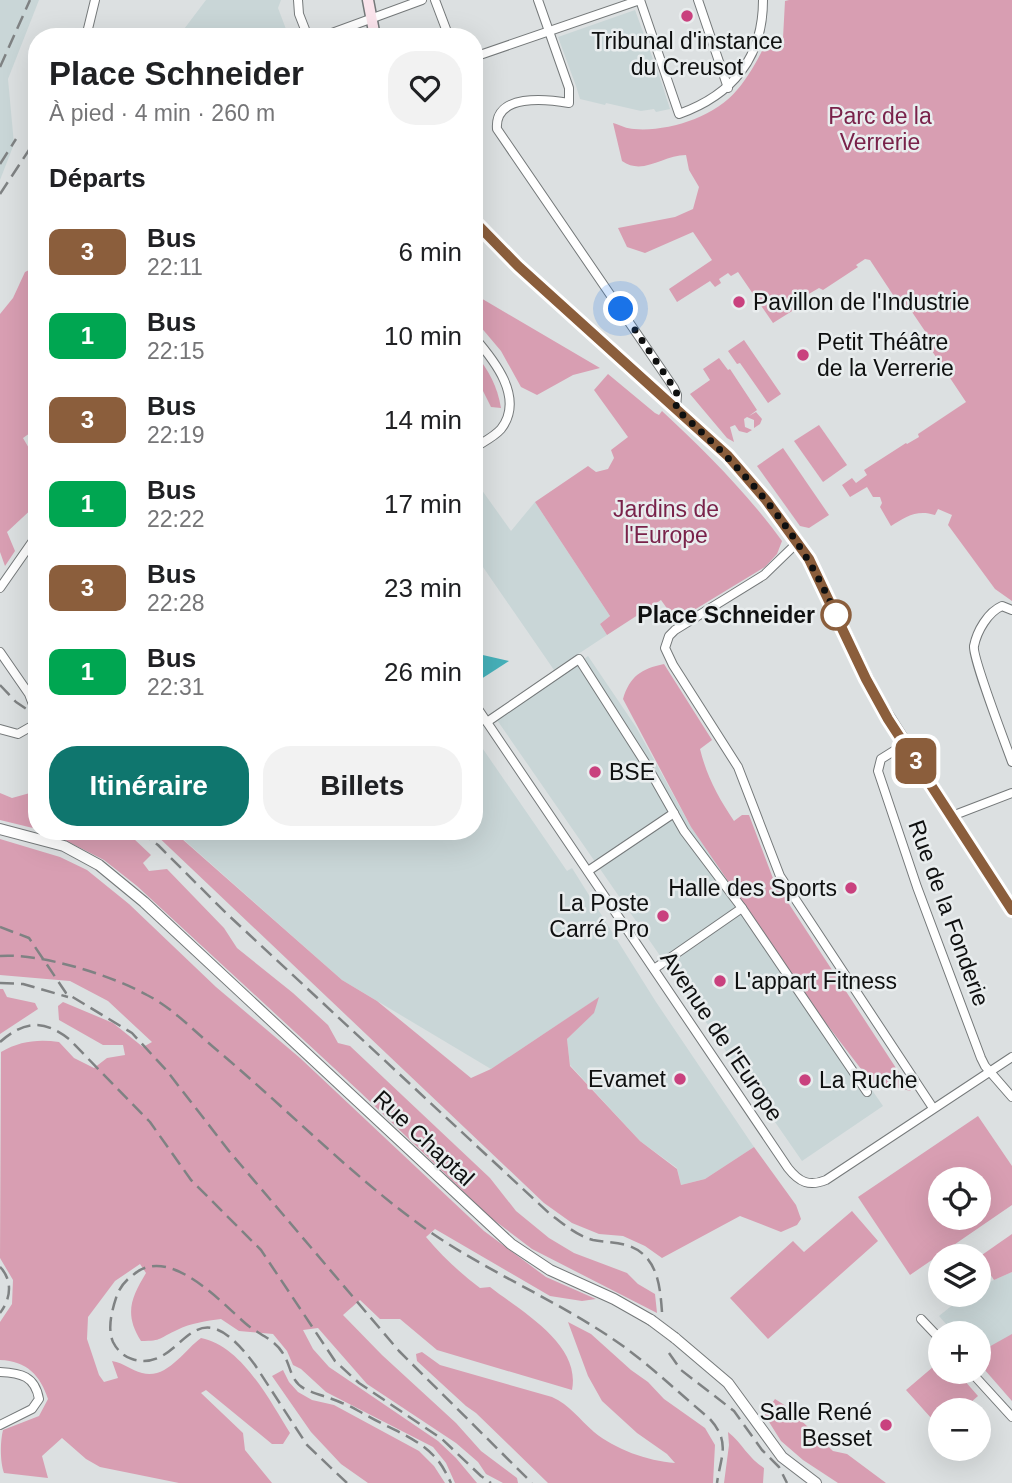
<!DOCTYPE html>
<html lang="fr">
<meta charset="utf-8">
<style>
:root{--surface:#fff;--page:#f2f2f2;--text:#202124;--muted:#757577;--accent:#0f766e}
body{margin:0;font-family:Arial,sans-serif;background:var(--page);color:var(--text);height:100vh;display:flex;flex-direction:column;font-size:26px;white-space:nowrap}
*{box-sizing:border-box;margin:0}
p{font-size:23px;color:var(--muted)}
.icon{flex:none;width:38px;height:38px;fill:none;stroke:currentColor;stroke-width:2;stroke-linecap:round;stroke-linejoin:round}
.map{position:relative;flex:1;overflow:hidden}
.sheet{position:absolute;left:28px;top:28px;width:455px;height:812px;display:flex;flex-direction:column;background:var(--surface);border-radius:28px;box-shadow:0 7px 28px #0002}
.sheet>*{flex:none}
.badge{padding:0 14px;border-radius:10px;font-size:24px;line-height:46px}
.fabs{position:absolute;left:928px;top:1167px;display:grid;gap:14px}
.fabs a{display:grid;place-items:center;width:63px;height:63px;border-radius:50%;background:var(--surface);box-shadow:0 7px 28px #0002;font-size:35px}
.you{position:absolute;width:35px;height:35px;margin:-18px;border:5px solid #fff;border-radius:50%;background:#1a73e8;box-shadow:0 0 0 10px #1a73e833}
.map>.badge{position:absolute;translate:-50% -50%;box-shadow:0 0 0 4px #fff}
h2{padding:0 21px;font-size:26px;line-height:63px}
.round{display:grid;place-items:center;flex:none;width:74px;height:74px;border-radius:28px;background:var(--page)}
.summary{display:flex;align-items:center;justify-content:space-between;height:119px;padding:0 21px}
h1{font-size:33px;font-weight:600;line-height:52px}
.button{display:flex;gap:14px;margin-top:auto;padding:14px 21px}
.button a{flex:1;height:80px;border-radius:28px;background:var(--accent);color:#fff;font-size:28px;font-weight:600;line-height:80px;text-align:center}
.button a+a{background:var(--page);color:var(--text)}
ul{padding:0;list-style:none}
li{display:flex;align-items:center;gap:21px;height:84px;padding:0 21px}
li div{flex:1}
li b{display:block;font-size:26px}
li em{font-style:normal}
li .badge{min-width:77px;font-weight:700;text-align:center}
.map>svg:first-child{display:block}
.built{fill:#c9d6d7}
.green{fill:#d89eb2;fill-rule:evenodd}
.water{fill:#46b0b9}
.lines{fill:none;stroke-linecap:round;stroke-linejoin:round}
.minor-casing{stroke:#75797a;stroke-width:10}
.tertiary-casing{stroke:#75797a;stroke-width:12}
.secondary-casing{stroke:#75797a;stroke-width:13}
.minor{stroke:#fff;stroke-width:8}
.tertiary{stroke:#fff;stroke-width:10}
.secondary{stroke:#fbe4ec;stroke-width:10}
.rail{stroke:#7f8283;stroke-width:2.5;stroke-dasharray:14 7;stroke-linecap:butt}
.tertiary-bridge-casing{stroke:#75797a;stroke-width:12;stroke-linecap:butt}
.tertiary-bridge{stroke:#fff;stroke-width:10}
.line-casing{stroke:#fff;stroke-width:16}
.line{stroke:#8b5e3c;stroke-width:10}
.walk{stroke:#0f1010;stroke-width:7;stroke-dasharray:0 12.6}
.poi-dot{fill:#c9417e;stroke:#e9edee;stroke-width:2.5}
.stop-dot{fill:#fff;stroke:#8b5e3c;stroke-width:3.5}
.labels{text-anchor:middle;stroke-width:5;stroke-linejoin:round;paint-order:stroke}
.poi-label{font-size:23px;fill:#0f1010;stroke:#e9edee;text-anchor:start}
.park-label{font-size:23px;fill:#79224a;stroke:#e9edee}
.stop-label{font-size:23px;font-weight:bold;fill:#0f1010;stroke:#e9edee;text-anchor:end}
.street-label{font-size:23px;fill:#0f1010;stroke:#e9edee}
</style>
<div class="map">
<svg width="1012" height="1483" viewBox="0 0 1012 1483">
<rect width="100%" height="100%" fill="#dce0e1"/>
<g class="built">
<path d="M0,0H39L8,79L14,144L0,180Z"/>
<path d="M206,0H281L278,8L289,37H178Z"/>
<path d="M635,10L661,81L670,109L656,112L654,109L641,111L606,103L605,105L580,99L576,86L558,37Z"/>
<path d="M474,479L511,531L535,502L610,616L600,624L607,635L554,670L474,554Z"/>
<path d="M588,656L636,727L691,827L883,1106L802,1161L497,720Z"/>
<path d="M474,736L567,871L572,868L656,1002L754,1147L705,1179L681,1185L677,1168L640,1141L570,1065L567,1039L593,1013L598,998L491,1069L342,980L174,831H474Z"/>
<path d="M1012,1272V1401L978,1362V1334L954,1333L939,1316L965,1295H978V1287Z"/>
</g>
<g class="green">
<path d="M789,0H1012V601L995,589L948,525L952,515L938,509L935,515C917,509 905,517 891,526L880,507L882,503L880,497H873L867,487L850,497L842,485L852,478L856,483L867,475L864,470L906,443L907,444L919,437L918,434L966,402L932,351L933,343L912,312L903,310L870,260L865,259L856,265L858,267L823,290L819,288L807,295L808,301L773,323L738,272L731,276L728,273L719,279L721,283L715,287L710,281L677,302L669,289L712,260L693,232L645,253L627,247L618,228L675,217L693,209L699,187L689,170L686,155C663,155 643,176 622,161L613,123C620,125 627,129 634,129C668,132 715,117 737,90C750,75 759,57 768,39L783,38L785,1Z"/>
<path d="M37,266V428L23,438L37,462V504L7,532L15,551L5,566L0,552V314L13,298L25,272Z"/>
<path d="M474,294L600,368L573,375L537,395L521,387L501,351L474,319Z"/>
<path d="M744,340L781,394L768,403L740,363L737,364L728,351Z"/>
<path d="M474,352C489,371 497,385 501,408L491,407L474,373Z"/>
<path d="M719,358L728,370L730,369L757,410L749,416L756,412L762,419L760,424L754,428V420L747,417L744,419L745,427L752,430L747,433L739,431L735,425L730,427L734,442L727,438L690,394L710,380L703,369Z"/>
<path d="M608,374L655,413L659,415L662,411C706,452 747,493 782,541L777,554L765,567L676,621L661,600L607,635L600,624L610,616L535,502L588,466L596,472L608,469L614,458L611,450L628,437L594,390Z"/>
<path d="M819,425L847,465L823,482L794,441Z"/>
<path d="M783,448L829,515L809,528L800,526L757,466Z"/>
<path d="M664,664L712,740L700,749C707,777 718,797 734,821L742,815H749L774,881L911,1091L871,1082L822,1018L691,827L623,699C630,676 641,669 664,664Z"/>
<path d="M37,791V829L0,820V793L12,798Z"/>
<path d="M47,831H114L120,836L133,838L151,855L143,863L149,871L167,869L224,928L237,948L293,993L328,1025L338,1043L350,1046L490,1178L516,1211L549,1238L574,1253L627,1273L638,1284L655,1294L657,1313L532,1249L490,1217L360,1092L137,886L104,860Z"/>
<path d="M152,831H173L342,980L377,1001L471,1078L491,1069L599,997L594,1013L567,1039L570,1066L640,1141L677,1169L681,1185L705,1179L754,1147L796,1205L801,1219L797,1225L781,1232L740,1216L662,1258L645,1246L623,1236L599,1234L572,1223L544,1203Z"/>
<path d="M0,839L60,857L87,870L129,904L216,987L300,1058L484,1231L546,1277L596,1299L582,1301L550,1296L435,1229L426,1237C442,1256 460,1273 480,1288L490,1287C522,1312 581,1344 572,1390L437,1350L400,1319H380L360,1300L343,1315L382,1355L456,1423L481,1451L517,1478L518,1483H503L486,1474L478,1462L456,1443L367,1384L318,1328L303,1330L313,1349L329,1367L438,1441L456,1458L477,1483H455L446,1463L433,1447L326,1392L301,1369L293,1365L287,1351L273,1334L239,1331L221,1319C206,1321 191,1323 177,1330C159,1338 163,1341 141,1341C124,1314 131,1298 146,1273L140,1264L115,1281L88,1317L87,1339L99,1375L104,1382L118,1378L112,1361C124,1363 131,1370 142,1373C167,1380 184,1350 201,1338C242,1346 270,1401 290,1433L283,1444H272L206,1390L201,1393L243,1433L245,1450L272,1483H179L100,1467L86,1459L62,1438L42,1456L48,1478L4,1473C0,1462 0,1442 3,1430L39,1416L48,1399C40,1375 27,1361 0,1360V1322L12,1304L13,1280L0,1258L1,1052C20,1041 38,1039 59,1042L74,1058L94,1068L107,1058L125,1055L123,1045H103L59,1020L58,1006L63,1002L113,1023L143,1047L152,1042L108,1001L70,981L0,975Z"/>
<path d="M0,989H3L7,997L35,1003L38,1009L0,1034Z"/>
<path d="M978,1116L1012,1166V1205L910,1275L858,1197ZM940,1180H978V1218H940Z"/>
<path d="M852,1211L878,1241L768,1339L730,1298L793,1241L804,1252Z"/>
<path d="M1012,1234V1272L994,1280L979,1257Z"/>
<path d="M568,1322L591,1334L631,1370L648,1382L664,1399L705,1428L715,1445L713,1483H548L476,1413L466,1406L417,1361L416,1354L422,1352L440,1365L552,1397C570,1405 579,1419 594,1432C615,1449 647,1461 675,1463L667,1454L637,1433L602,1401L588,1376Z"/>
<path d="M1012,1334V1401L978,1362V1356L987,1348Z"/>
<path d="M940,1361V1372H957L978,1396L962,1410H940V1428L906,1390Z"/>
<path d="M283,1370L289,1382L298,1392L312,1400L334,1405L419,1451L434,1466L445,1483H368L341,1464L311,1432L272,1376Z"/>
<path d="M775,1399L786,1406L833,1451L847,1454L886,1483H838L803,1460L781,1441L764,1414Z"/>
<path d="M728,1432C742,1443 748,1458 764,1468L763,1483H724L729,1445Z"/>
</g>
<path class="water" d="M474,653L509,661L478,681L474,675Z"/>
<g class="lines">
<g class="minor-casing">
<g id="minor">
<path d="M298,0L299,14L308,37"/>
<path d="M435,0L449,37"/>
<path d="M538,0L569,88V103C547,99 494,93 497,129L674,388L677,395L676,409"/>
<path d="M640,0L679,114C732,95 763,58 763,0"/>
<path d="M698,0L728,88"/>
<path d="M86,37L95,0"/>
<path d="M321,37L422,0"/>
<path d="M474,57L640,0"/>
<path d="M474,337C494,360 525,398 501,429C494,437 483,442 474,448"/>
<path d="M798,542L764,575L675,630L669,636L665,648L673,665L738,767L780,876L933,1108"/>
<path d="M0,588L37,535"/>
<path d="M1012,610L1002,606C988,612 977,631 974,646C972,657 1006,745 1012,762"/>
<path d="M0,652L29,694L37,715"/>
<path d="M474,703L788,1168C799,1182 809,1187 826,1180L1012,1057"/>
<path d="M487,722L579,659L646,764L684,831L742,908L654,969"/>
<path d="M0,729L18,734L32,726L37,716"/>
<path d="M905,744L881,759L878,771L917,887L981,1058L985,1066L1012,1097"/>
<path d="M952,816L1012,793"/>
<path d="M588,871L674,813"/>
<path d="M742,908L867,1092"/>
<path d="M921,1319L940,1339"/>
<path d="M0,1372C21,1373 35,1376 39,1399L32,1409L0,1425"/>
<path d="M971,1372L1012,1417"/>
</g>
</g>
<g class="tertiary-casing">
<g id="tertiary">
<path d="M0,829L64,846L99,865L144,902L511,1244L550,1270L614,1299L651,1320"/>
<path d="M675,1338L728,1383L782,1457L816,1483"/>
</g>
</g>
<g class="secondary-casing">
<g id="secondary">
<path d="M368,0L375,37"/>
<path d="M474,221L518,266L728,456L766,500L798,542L819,578L876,697L1012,910"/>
</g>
</g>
<use href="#minor" class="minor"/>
<use href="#tertiary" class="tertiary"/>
<use href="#secondary" class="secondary"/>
<g class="rail">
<path d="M0,67L30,0"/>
<path d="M0,164L16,139"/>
<path d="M0,194L29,150"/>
<path d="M0,685L16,702L37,716"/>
<path d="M31,772L37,775"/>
<path d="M139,831L158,845L226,913L551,1215C564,1224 577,1236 593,1240C604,1242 615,1242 626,1245C657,1254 660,1284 662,1312"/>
<path d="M0,927L29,938L66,993L132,1033L167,1071L229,1151L399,1351L532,1483"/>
<path d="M0,956C41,953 111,975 147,995C173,1008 196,1033 218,1051C287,1109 350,1174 423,1227C486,1272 560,1301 623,1346C653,1368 680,1394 709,1418C731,1442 721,1455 717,1483"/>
<path d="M0,983L23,984L68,997"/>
<path d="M0,1042C24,1021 43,1019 69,1039L150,1122L191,1180L261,1250L335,1361L359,1383L442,1439L481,1476L491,1483"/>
<path d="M0,1267C13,1280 11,1299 0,1313"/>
<path d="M669,1353L681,1370L734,1411L762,1450L779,1467L787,1483"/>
<path d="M347,1483L307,1445L255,1365C189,1276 185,1376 132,1359C124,1357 117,1350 113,1342C107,1328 112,1310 117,1295C120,1287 126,1280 133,1275C168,1244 220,1301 245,1323C256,1333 274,1339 282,1352C292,1366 289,1382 307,1390C319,1395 331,1398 342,1403C351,1406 358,1411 366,1415C388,1428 416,1437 434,1456C442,1464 446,1473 451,1483"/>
</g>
<g class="tertiary-bridge-casing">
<path id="tertiary-bridge" d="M651,1320L675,1338"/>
</g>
<use href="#tertiary-bridge" class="tertiary-bridge"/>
</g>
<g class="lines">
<g class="line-casing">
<path id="line" d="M474,221L518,266L728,456L766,500L809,559L866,679L888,719L1012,910"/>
</g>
<use href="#line" class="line"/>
<path class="walk" d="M621,309L674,388L677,394L676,409C744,469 800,531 836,615"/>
</g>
<g class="poi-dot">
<circle cx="687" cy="16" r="7"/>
<circle cx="739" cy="302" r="7"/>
<circle cx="803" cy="355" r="7"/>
<circle cx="595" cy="772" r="7"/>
<circle cx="851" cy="888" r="7"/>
<circle cx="663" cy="916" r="7"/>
<circle cx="720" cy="981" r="7"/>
<circle cx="680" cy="1079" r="7"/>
<circle cx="805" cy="1080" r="7"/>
<circle cx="886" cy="1425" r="7"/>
</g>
<circle class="stop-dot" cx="836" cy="615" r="14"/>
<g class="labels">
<g class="poi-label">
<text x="687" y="49" text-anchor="middle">Tribunal d'instance<tspan x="687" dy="26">du Creusot</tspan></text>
<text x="753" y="310">Pavillon de l'Industrie</text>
<text x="817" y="350">Petit Théâtre<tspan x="817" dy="26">de la Verrerie</tspan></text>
<text x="609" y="780">BSE</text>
<text x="837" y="896" text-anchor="end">Halle des Sports</text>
<text x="649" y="911" text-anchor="end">La Poste<tspan x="649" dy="26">Carré Pro</tspan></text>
<text x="734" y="989">L'appart Fitness</text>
<text x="666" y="1087" text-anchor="end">Evamet</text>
<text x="819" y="1088">La Ruche</text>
<text x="872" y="1420" text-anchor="end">Salle René<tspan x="872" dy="26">Besset</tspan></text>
</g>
<g class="park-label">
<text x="880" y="124">Parc de la<tspan x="880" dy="26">Verrerie</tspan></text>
<text x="666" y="517">Jardins de<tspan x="666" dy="26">l'Europe</tspan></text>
</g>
<g class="stop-label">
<text x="815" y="623">Place Schneider</text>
</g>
<g class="street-label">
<text transform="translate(949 913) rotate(70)" y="8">Rue de la Fonderie</text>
<text transform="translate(722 1036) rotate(56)" y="8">Avenue de l'Europe</text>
<text transform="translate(424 1138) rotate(43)" y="8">Rue Chaptal</text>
</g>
</g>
</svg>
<div class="fabs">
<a><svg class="icon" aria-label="locate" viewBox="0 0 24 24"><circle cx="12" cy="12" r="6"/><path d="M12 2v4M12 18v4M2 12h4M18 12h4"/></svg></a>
<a><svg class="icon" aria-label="layers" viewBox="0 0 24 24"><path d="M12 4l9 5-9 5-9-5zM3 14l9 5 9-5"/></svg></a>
<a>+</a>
<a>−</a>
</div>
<div class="you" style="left:621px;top:309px"></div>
<b class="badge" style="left:916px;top:761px;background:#8b5e3c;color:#fff">3</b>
<section class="sheet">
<div class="summary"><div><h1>Place Schneider</h1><p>À pied · 4 min · 260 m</p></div><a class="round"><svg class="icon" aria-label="heart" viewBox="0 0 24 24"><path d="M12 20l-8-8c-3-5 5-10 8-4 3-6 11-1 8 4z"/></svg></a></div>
<h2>Départs</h2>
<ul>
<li><span class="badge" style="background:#8b5e3c;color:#fff">3</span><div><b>Bus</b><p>22:11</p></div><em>6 min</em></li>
<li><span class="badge" style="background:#00a651;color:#fff">1</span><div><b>Bus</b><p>22:15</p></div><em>10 min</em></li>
<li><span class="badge" style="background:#8b5e3c;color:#fff">3</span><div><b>Bus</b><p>22:19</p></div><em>14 min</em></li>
<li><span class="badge" style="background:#00a651;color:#fff">1</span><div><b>Bus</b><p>22:22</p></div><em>17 min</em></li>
<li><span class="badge" style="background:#8b5e3c;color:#fff">3</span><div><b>Bus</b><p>22:28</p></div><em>23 min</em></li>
<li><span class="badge" style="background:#00a651;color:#fff">1</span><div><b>Bus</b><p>22:31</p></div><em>26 min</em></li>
</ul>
<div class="button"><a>Itinéraire</a><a>Billets</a></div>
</section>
</div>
